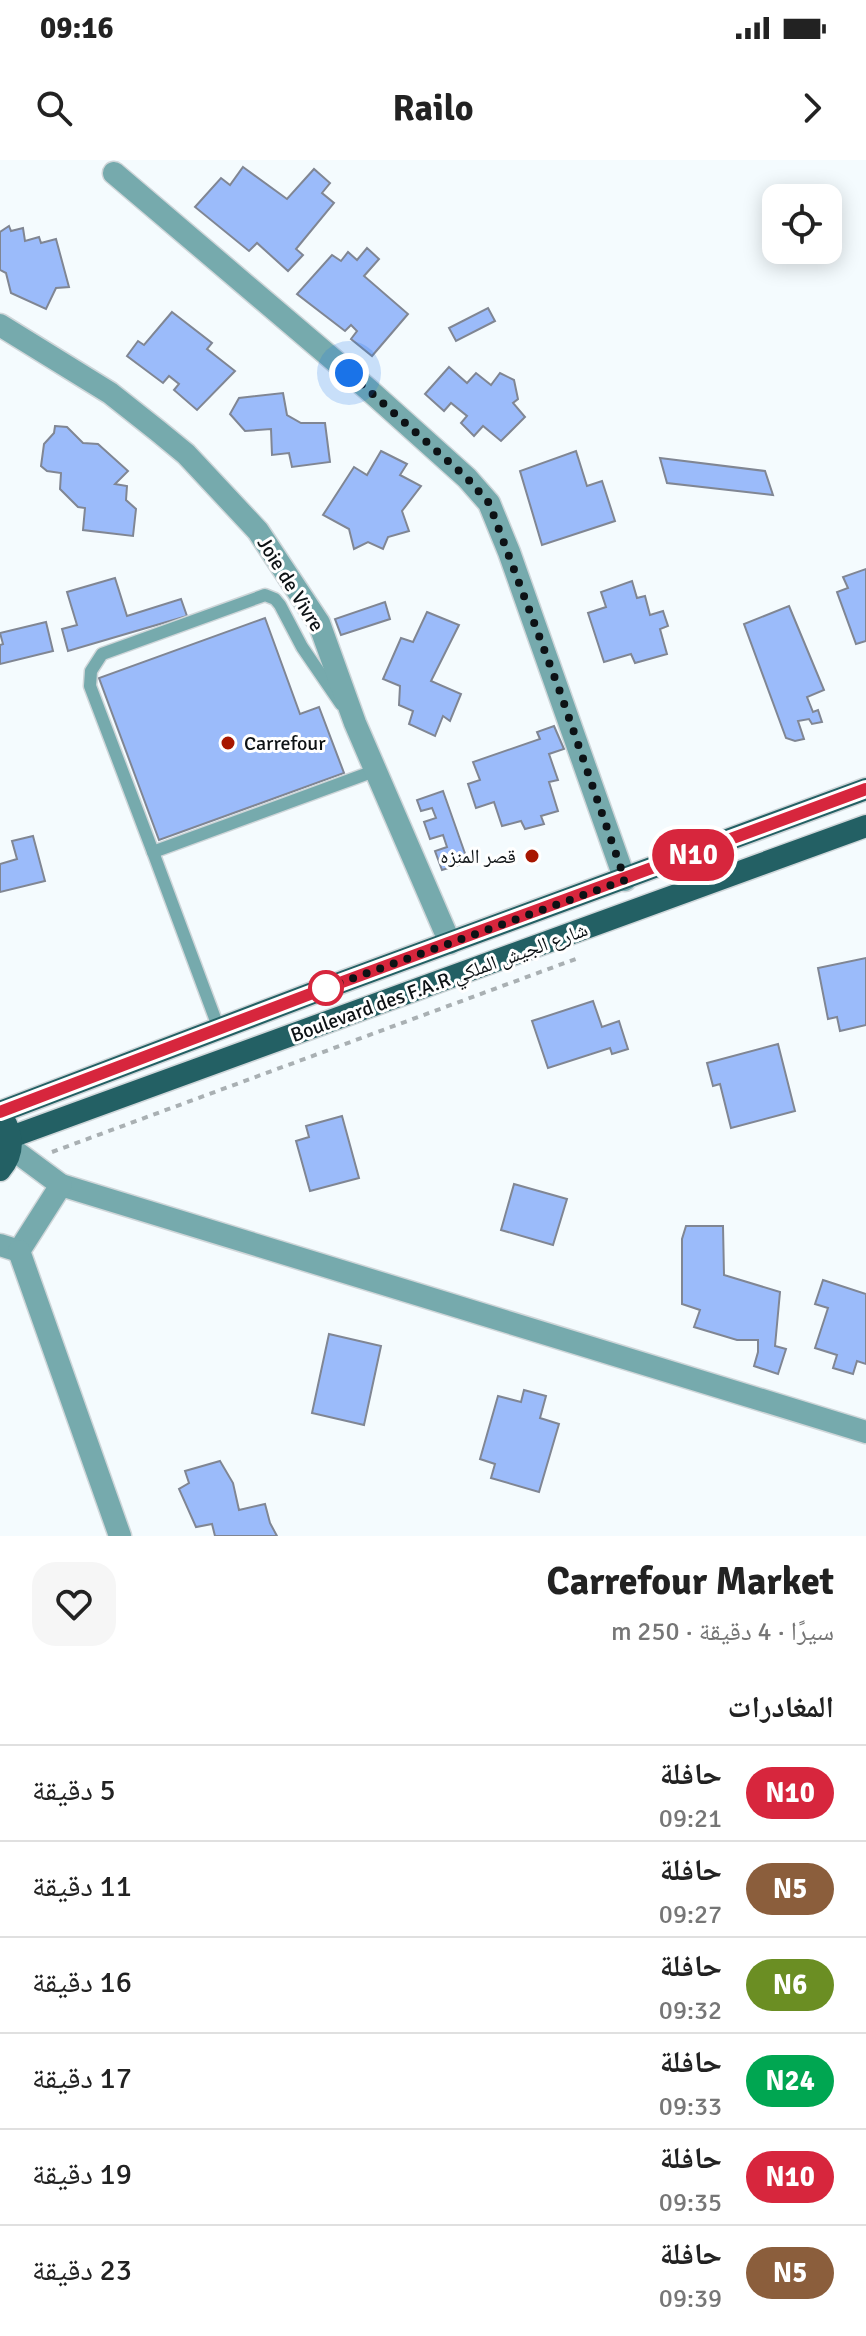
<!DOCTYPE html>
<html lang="ar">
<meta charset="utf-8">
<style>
:root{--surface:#fff;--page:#f6f6f6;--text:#222;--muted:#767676;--line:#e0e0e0}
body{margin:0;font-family:Signika,"Noto Naskh Arabic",sans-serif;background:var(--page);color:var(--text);direction:rtl;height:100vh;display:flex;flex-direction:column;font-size:30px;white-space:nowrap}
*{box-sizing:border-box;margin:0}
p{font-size:26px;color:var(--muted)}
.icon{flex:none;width:44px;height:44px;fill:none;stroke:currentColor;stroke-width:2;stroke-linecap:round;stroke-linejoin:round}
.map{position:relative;height:1376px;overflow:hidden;direction:ltr}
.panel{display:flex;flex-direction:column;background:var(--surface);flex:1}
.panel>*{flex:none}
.badge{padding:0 16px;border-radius:26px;font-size:28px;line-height:52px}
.controls{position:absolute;left:762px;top:24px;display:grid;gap:16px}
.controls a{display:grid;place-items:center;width:80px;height:80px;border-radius:16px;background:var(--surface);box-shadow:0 4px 20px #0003;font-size:40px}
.you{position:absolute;width:40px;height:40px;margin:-20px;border:6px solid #fff;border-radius:50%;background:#1a73e8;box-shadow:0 0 0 12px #1a73e833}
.map>.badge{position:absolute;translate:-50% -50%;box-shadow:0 0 0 4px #fff}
h2{padding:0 32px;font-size:30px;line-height:72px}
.round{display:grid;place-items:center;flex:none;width:84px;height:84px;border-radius:24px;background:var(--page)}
.summary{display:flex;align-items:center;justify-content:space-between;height:136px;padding:0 32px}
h1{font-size:38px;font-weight:700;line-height:60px}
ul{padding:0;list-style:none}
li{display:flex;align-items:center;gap:24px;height:96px;padding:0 32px;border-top:2px solid var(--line)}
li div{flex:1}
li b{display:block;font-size:30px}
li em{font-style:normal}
li .badge{min-width:88px;font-weight:700;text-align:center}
.status{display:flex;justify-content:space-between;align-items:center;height:56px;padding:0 40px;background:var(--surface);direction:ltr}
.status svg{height:22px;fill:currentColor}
header{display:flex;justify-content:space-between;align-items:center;height:104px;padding:0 32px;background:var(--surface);font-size:36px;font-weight:700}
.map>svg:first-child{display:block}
.building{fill:#9bbbfa;stroke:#808693;stroke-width:2}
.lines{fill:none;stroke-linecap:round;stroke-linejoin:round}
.service-casing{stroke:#cfd6d9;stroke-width:15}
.minor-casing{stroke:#cfd6d9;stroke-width:25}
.primary-casing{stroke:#cfd6d9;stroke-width:25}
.path{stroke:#a9b0b3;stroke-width:4;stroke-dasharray:6 6;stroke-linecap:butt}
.service{stroke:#76aaad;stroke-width:12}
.minor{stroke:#76aaad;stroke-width:22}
.primary{stroke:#236064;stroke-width:22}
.line-casing{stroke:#fff;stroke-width:18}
.line{stroke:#d7263d;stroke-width:12}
.walk{stroke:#0d1215;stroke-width:8;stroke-dasharray:0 14.4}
.poi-dot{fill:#a71600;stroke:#fff;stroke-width:3}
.stop-dot{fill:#fff;stroke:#d7263d;stroke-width:4}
.labels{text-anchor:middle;stroke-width:6;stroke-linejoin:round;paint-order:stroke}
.street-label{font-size:20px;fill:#0d1215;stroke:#fff}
.poi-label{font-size:20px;fill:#0d1215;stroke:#fff;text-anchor:start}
</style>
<div class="status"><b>09:16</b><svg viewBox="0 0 49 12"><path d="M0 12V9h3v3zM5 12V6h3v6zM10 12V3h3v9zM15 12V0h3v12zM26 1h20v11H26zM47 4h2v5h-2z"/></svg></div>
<header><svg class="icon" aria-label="forward" viewBox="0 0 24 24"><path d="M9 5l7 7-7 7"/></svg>Railo<svg class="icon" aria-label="search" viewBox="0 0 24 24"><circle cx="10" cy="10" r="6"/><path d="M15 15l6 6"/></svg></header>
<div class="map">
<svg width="866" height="1376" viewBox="0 0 866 1376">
<rect width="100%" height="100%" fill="#f4fbfe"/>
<g class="building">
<path d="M243,7L287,39L314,9L330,23L322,33L334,43L296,89L303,95L288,111L257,83L249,91L195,47L221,18L230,25Z"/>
<path d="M9,66L11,71L23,68L25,81L39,77L41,83L56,79L69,127L56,128L46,149L11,133L6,113L0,110V72Z"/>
<path d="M367,88L379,99L364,116L408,154L372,196L351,179L357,171L351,165L345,171L297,134L332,95L341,101L348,92L357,100Z"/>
<path d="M488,148L495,161L456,181L449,168Z"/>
<path d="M172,152L212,183L207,189L235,211L197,250L174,230L179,224L169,216L163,223L127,196L138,181L144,185Z"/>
<path d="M449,207L467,223L476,213L491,225L500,213L514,220L518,239L513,243L525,257L501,281L483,266L474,276L461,263L467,256L451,243L444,251L425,234Z"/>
<path d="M283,233L287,255L301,263H325L330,302L292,307L289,293L272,295L271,269L245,271L230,254L239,238Z"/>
<path d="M55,266L67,267L83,283L98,284L128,311L115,324L127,326L126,340L136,349L133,376L83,370L85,348L78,347L60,329L61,313L47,311L41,306L44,284L54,273Z"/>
<path d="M381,291L407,304L400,315L421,326L402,351L409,371L388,377L383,389L368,382L354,389L349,369L323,355L354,307L367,315Z"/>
<path d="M576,291L587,326L602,321L615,361L542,385L520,311Z"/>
<path d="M660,298L765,311L773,335L667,323Z"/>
<path d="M866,409V481L856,484L837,432L848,428L843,417Z"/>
<path d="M115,418L127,456L181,439L187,456L68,491L62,469L77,465L67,432Z"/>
<path d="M632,421L637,438L645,436L650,455L663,451L668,466L660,469L667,494L635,503L631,494L604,502L588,453L606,447L601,432Z"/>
<path d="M385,442L390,459L341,475L335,459Z"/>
<path d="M789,446L824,530L807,537L813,552L818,550L822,562L812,564L809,559L798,561L804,579L795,581L786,578L744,464Z"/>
<path d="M427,452L459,465L431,521L461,534L450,561L443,556L435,576L409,564L413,551L399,545L400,526L383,519L401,478L413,482Z"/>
<path d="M265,458L300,554L319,547L344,613L159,680L99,518Z"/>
<path d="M46,462L53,491L0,504V485L3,484L0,473Z"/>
<path d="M554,566L564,589L549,594L558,620L549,622L558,651L541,656L544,664L525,669L521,661L502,666L494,642L476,648L468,624L480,620L473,602L540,579L537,572Z"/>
<path d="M443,631L468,702L442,710L435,691L447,687L443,675L430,679L424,662L436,658L432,648L421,651L417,640Z"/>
<path d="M33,676L45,721L0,732V704L17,699L12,681Z"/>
<path d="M866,798V865L840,871L837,857L828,859L818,808Z"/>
<path d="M593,841L602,867L619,861L628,889L612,894L610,888L548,908L532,861Z"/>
<path d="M778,884L795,951L731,968L720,924L713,926L707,903Z"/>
<path d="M342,956L359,1018L310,1031L296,981L309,977L306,966Z"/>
<path d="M514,1024L567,1039L553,1085L501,1070Z"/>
<path d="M686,1066H723L724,1115L780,1132L775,1186L786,1189L778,1214L754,1206L758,1192V1180H737L694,1167L700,1150L682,1144V1079Z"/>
<path d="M823,1120L866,1134V1204L857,1201L853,1214L833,1208L837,1195L815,1188L828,1148L815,1144Z"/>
<path d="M329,1174L381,1186L364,1265L312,1253Z"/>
<path d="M524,1230L546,1236L540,1258L559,1264L539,1332L491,1318L495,1304L480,1299L498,1236L521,1242Z"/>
<path d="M220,1301L233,1323L239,1350L265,1344L270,1363L277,1376H215L212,1364L196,1367L179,1329L189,1323L185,1311Z"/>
</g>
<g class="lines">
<g class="service-casing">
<g id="service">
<path d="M153,692L90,526L91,511L102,494L265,435L275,439L280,445L302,487L341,544"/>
<path d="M219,869L153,692L377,610"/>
</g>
</g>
<g class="minor-casing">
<g id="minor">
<path d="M114,13L369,230L467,318L489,343L509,392L625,720"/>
<path d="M0,165L110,233L158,271L186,294L258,371L319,463L355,563L450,783"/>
<path d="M61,1025L866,1272"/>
<path d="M0,1085L19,1091L61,1025L11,988"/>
<path d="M19,1091L120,1376"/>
</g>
</g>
<g class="primary-casing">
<g id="primary">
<path d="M0,952L326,828L866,629"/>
<path d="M11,977L866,666"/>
<path d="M0,1010C12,996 14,981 6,964"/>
</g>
</g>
<path class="path" d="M52,992L581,797"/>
<use href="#service" class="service"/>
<use href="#minor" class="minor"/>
<use href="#primary" class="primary"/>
</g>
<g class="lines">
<g class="line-casing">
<path id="line" d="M0,952L326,828L866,629"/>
</g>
<use href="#line" class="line"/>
<path class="walk" d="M326,828L625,720L559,529L489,343L467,318L349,213"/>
</g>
<g class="poi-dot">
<circle cx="228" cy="583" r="8"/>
<circle cx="532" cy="696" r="8"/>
</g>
<circle class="stop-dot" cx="326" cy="828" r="16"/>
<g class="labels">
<g class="street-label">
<text transform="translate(291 424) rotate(58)" y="7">Joie de Vivre</text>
<text transform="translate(439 822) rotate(-20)" y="7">Boulevard des F.A.R شارع الجيش الملكي</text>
</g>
<g class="poi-label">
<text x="244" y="590">Carrefour</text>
<text x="516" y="703" text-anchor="end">قصر المنزه</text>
</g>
</g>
</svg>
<div class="controls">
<a><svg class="icon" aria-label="locate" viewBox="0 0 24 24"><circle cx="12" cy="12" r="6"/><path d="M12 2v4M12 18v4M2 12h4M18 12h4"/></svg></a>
</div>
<div class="you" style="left:349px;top:213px"></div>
<b class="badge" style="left:693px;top:695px;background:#d7263d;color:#fff">N10</b>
</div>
<section class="panel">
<div class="summary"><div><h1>Carrefour Market</h1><p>سيرًا · 4 دقيقة · 250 m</p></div><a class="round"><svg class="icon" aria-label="heart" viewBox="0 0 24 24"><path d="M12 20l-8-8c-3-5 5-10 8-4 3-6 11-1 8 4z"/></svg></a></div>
<h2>المغادرات</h2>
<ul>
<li><span class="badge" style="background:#d7263d;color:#fff">N10</span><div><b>حافلة</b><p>09:21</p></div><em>5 دقيقة</em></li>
<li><span class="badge" style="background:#8b5e3c;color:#fff">N5</span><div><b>حافلة</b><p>09:27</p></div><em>11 دقيقة</em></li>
<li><span class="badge" style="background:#6b8e23;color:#fff">N6</span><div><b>حافلة</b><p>09:32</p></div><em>16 دقيقة</em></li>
<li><span class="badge" style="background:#00a651;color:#fff">N24</span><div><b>حافلة</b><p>09:33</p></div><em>17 دقيقة</em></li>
<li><span class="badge" style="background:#d7263d;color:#fff">N10</span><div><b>حافلة</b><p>09:35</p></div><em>19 دقيقة</em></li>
<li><span class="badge" style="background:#8b5e3c;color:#fff">N5</span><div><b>حافلة</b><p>09:39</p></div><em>23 دقيقة</em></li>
</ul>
</section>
